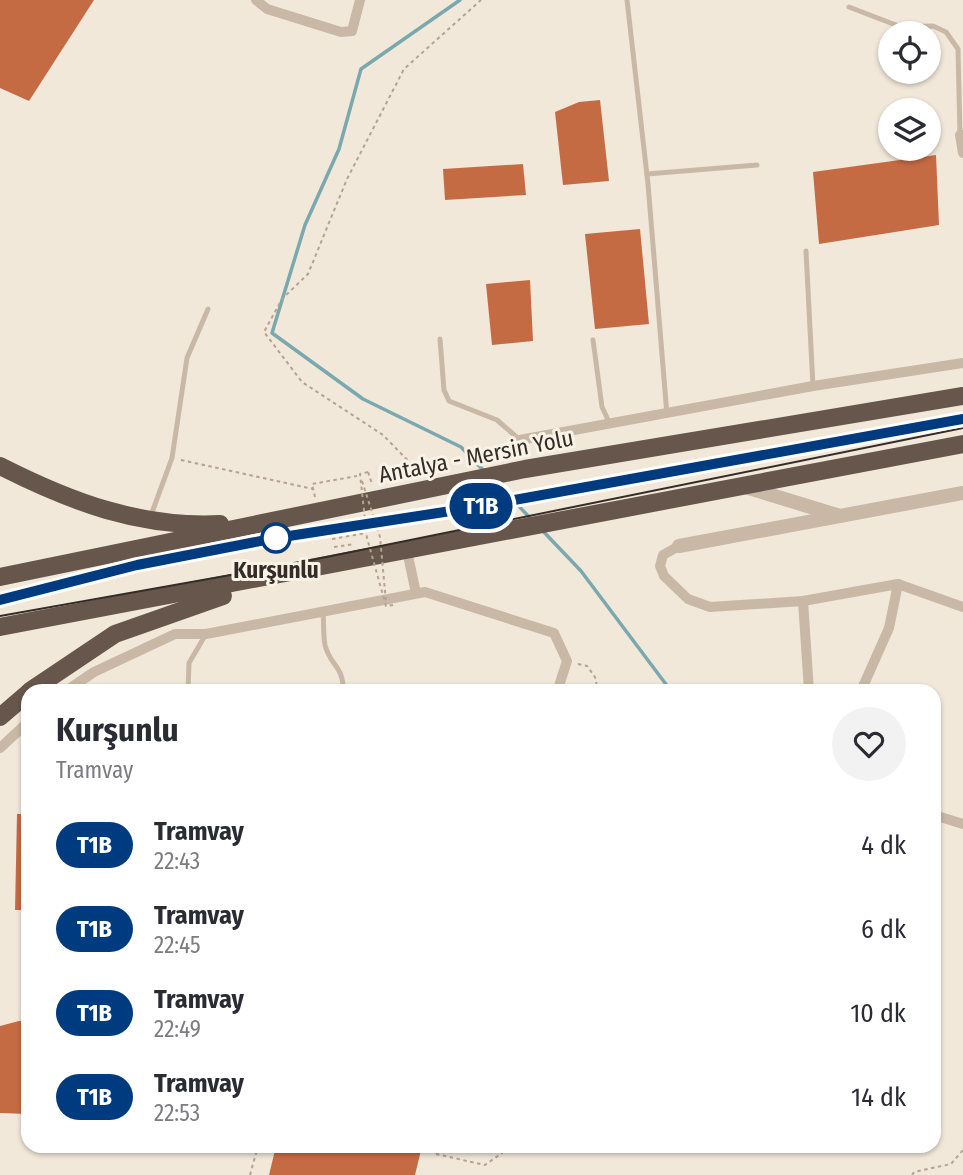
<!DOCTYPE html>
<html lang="tr">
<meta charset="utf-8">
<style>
:root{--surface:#fff;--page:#f2f2f3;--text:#2b2b33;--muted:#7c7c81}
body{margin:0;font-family:"Fira Sans Condensed",sans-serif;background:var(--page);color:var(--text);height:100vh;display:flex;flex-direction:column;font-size:26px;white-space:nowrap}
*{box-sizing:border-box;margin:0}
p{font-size:23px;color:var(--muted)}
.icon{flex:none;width:38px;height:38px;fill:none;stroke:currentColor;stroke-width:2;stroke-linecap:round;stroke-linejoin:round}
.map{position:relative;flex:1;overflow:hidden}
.details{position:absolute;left:21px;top:684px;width:920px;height:469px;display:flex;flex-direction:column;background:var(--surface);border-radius:21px;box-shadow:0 2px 5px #0004}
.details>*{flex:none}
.badge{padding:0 14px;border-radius:23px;font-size:24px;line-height:46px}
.tools{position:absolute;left:878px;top:21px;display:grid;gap:14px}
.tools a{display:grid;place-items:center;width:63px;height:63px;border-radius:50%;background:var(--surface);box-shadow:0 2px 5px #0004;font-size:35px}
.map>.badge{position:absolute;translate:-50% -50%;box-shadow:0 0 0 4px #fff}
.round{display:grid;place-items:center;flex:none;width:74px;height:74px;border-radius:37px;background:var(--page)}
.head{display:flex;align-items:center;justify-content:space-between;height:119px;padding:0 35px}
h1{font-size:33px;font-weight:700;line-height:52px}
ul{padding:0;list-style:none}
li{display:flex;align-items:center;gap:21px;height:84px;padding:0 35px}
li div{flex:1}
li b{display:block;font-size:26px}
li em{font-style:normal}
li .badge{min-width:77px;font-weight:700;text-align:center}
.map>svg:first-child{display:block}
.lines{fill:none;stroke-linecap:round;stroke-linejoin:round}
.stream{stroke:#79a9ae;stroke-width:3.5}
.building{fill:#c56b44}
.path{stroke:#b5a290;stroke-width:2;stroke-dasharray:3.5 3.5;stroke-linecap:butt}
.service{stroke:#c9b8a6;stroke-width:5}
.minor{stroke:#c9b8a6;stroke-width:10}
.tertiary{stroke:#c9b8a6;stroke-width:14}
.trunk{stroke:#66564b;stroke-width:18}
.tram{stroke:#352c27;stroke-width:2}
.path-bridge{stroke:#b5a290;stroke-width:2;stroke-dasharray:3.5 3.5;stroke-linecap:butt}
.line-casing{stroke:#fff;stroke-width:16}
.line{stroke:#003b80;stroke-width:10}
.stop-dot{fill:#fff;stroke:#003b80;stroke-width:3.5}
.labels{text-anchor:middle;stroke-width:6;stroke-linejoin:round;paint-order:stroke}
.street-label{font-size:23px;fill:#352c27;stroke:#f9f2e6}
.stop-label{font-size:23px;font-weight:bold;fill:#352c27;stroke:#f9f2e6}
</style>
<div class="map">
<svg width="963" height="1175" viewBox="0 0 963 1175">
<rect width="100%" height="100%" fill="#f1e8da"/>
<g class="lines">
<g class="stream">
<path d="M460,0L361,69L339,149L305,225L272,333L363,399L461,447L484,471"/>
<path d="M495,481L531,519"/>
<path d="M541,529L581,571L671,691"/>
</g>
</g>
<g class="building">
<path d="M0,0H94L29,101L0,88Z"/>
<path d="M600,100L609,181L563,185L555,112L579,102Z"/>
<path d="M936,155L939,225L819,244L813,172Z"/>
<path d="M523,164L526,195L445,200L443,169Z"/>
<path d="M640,229L649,324L595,329L585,234Z"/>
<path d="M530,280L533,341L492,345L486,284Z"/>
<path d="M17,814H28V910H15Z"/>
<path d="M19,1021H28V1114L0,1113V1026Z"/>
<path d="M276,1146H422L415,1175H269Z"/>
</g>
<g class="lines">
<g class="path">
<path d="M181,460L313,489"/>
<path d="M368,472L372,484"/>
<path d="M422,475L383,435L302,382L264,332L282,299L308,274L347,179L404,69L481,0"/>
<path d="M315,497L312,484L357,476"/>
<path d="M332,539L366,533"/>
<path d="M334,547L354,544"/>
<path d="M578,664L587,666L595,677L598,691"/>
<path d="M436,1154L485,1165L502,1153L504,1146"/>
<path d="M250,1175L258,1146"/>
<path d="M912,1175L914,1172L951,1164L963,1150"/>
</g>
<g class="service">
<path d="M627,0L648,184L667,415"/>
<path d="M849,7L901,27L933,26L946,32L958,49L960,135"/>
<path d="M647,174L757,165"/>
<path d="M806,251L813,386"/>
<path d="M440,339L444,390L449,401L497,420L520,440"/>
<path d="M593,340L602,407L609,422"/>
<path d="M150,518L172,458L187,358L208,309"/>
<path d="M323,611C324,622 323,635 325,645C330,666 344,666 343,691"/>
<path d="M188,691L189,663L206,634"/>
</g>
<g class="minor">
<path d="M256,0L267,9L341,32L352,31L360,0"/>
<path d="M963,135H960L963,153"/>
<path d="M520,440L813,386L963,363"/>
<path d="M679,546L663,555L660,566L664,576L688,599L710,607L803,601L898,584L963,607"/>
<path d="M407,551L416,593"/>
<path d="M803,601L809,691"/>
<path d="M66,691L94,672L175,634H206L425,592L554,633L567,661L558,689"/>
<path d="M861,691L889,628L898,584"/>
<path d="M0,748L28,722"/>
<path d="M934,815L963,824"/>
</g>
<g class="tertiary">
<path d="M742,486L840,516"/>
<path d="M679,546L963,493"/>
</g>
<g class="trunk">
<path d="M0,466C71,502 140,528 220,524"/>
<path d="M0,577L525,469L963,396"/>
<path d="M0,627L963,444"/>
<path d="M30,691L115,634L223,596"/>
<path d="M0,717L28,693"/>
</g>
<g class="tram">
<path d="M0,600L137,565L276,538L470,508L891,432"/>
<path d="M0,616L287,565L963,428"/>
</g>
<g class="path-bridge">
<path d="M368,472L360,474L367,538L386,606L393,605"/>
<path d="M362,481L380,537L386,602"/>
</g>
</g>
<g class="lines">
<g class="line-casing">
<path id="line" d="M0,600L137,565L276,538L470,508L963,419"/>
</g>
<use href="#line" class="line"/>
</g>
<circle class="stop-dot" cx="276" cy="538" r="14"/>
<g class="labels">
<g class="street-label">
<text transform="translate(476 456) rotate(-11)" y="8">Antalya - Mersin Yolu</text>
</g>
<g class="stop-label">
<text x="276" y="578">Kurşunlu</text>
</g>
</g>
</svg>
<div class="tools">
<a><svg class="icon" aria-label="locate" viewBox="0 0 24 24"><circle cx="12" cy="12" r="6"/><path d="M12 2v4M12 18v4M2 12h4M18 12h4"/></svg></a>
<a><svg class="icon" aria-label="layers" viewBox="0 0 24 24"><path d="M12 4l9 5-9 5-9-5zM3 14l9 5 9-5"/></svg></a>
</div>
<b class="badge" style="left:481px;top:506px;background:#003b80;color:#fff">T1B</b>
<section class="details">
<div class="head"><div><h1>Kurşunlu</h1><p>Tramvay</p></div><a class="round"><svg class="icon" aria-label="heart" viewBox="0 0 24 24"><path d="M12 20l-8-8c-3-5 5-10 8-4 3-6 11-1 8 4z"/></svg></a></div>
<ul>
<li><span class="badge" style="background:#003b80;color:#fff">T1B</span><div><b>Tramvay</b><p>22:43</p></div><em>4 dk</em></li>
<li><span class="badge" style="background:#003b80;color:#fff">T1B</span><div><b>Tramvay</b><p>22:45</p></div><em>6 dk</em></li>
<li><span class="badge" style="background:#003b80;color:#fff">T1B</span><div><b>Tramvay</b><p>22:49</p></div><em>10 dk</em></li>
<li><span class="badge" style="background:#003b80;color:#fff">T1B</span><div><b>Tramvay</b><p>22:53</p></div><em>14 dk</em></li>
</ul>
</section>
</div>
